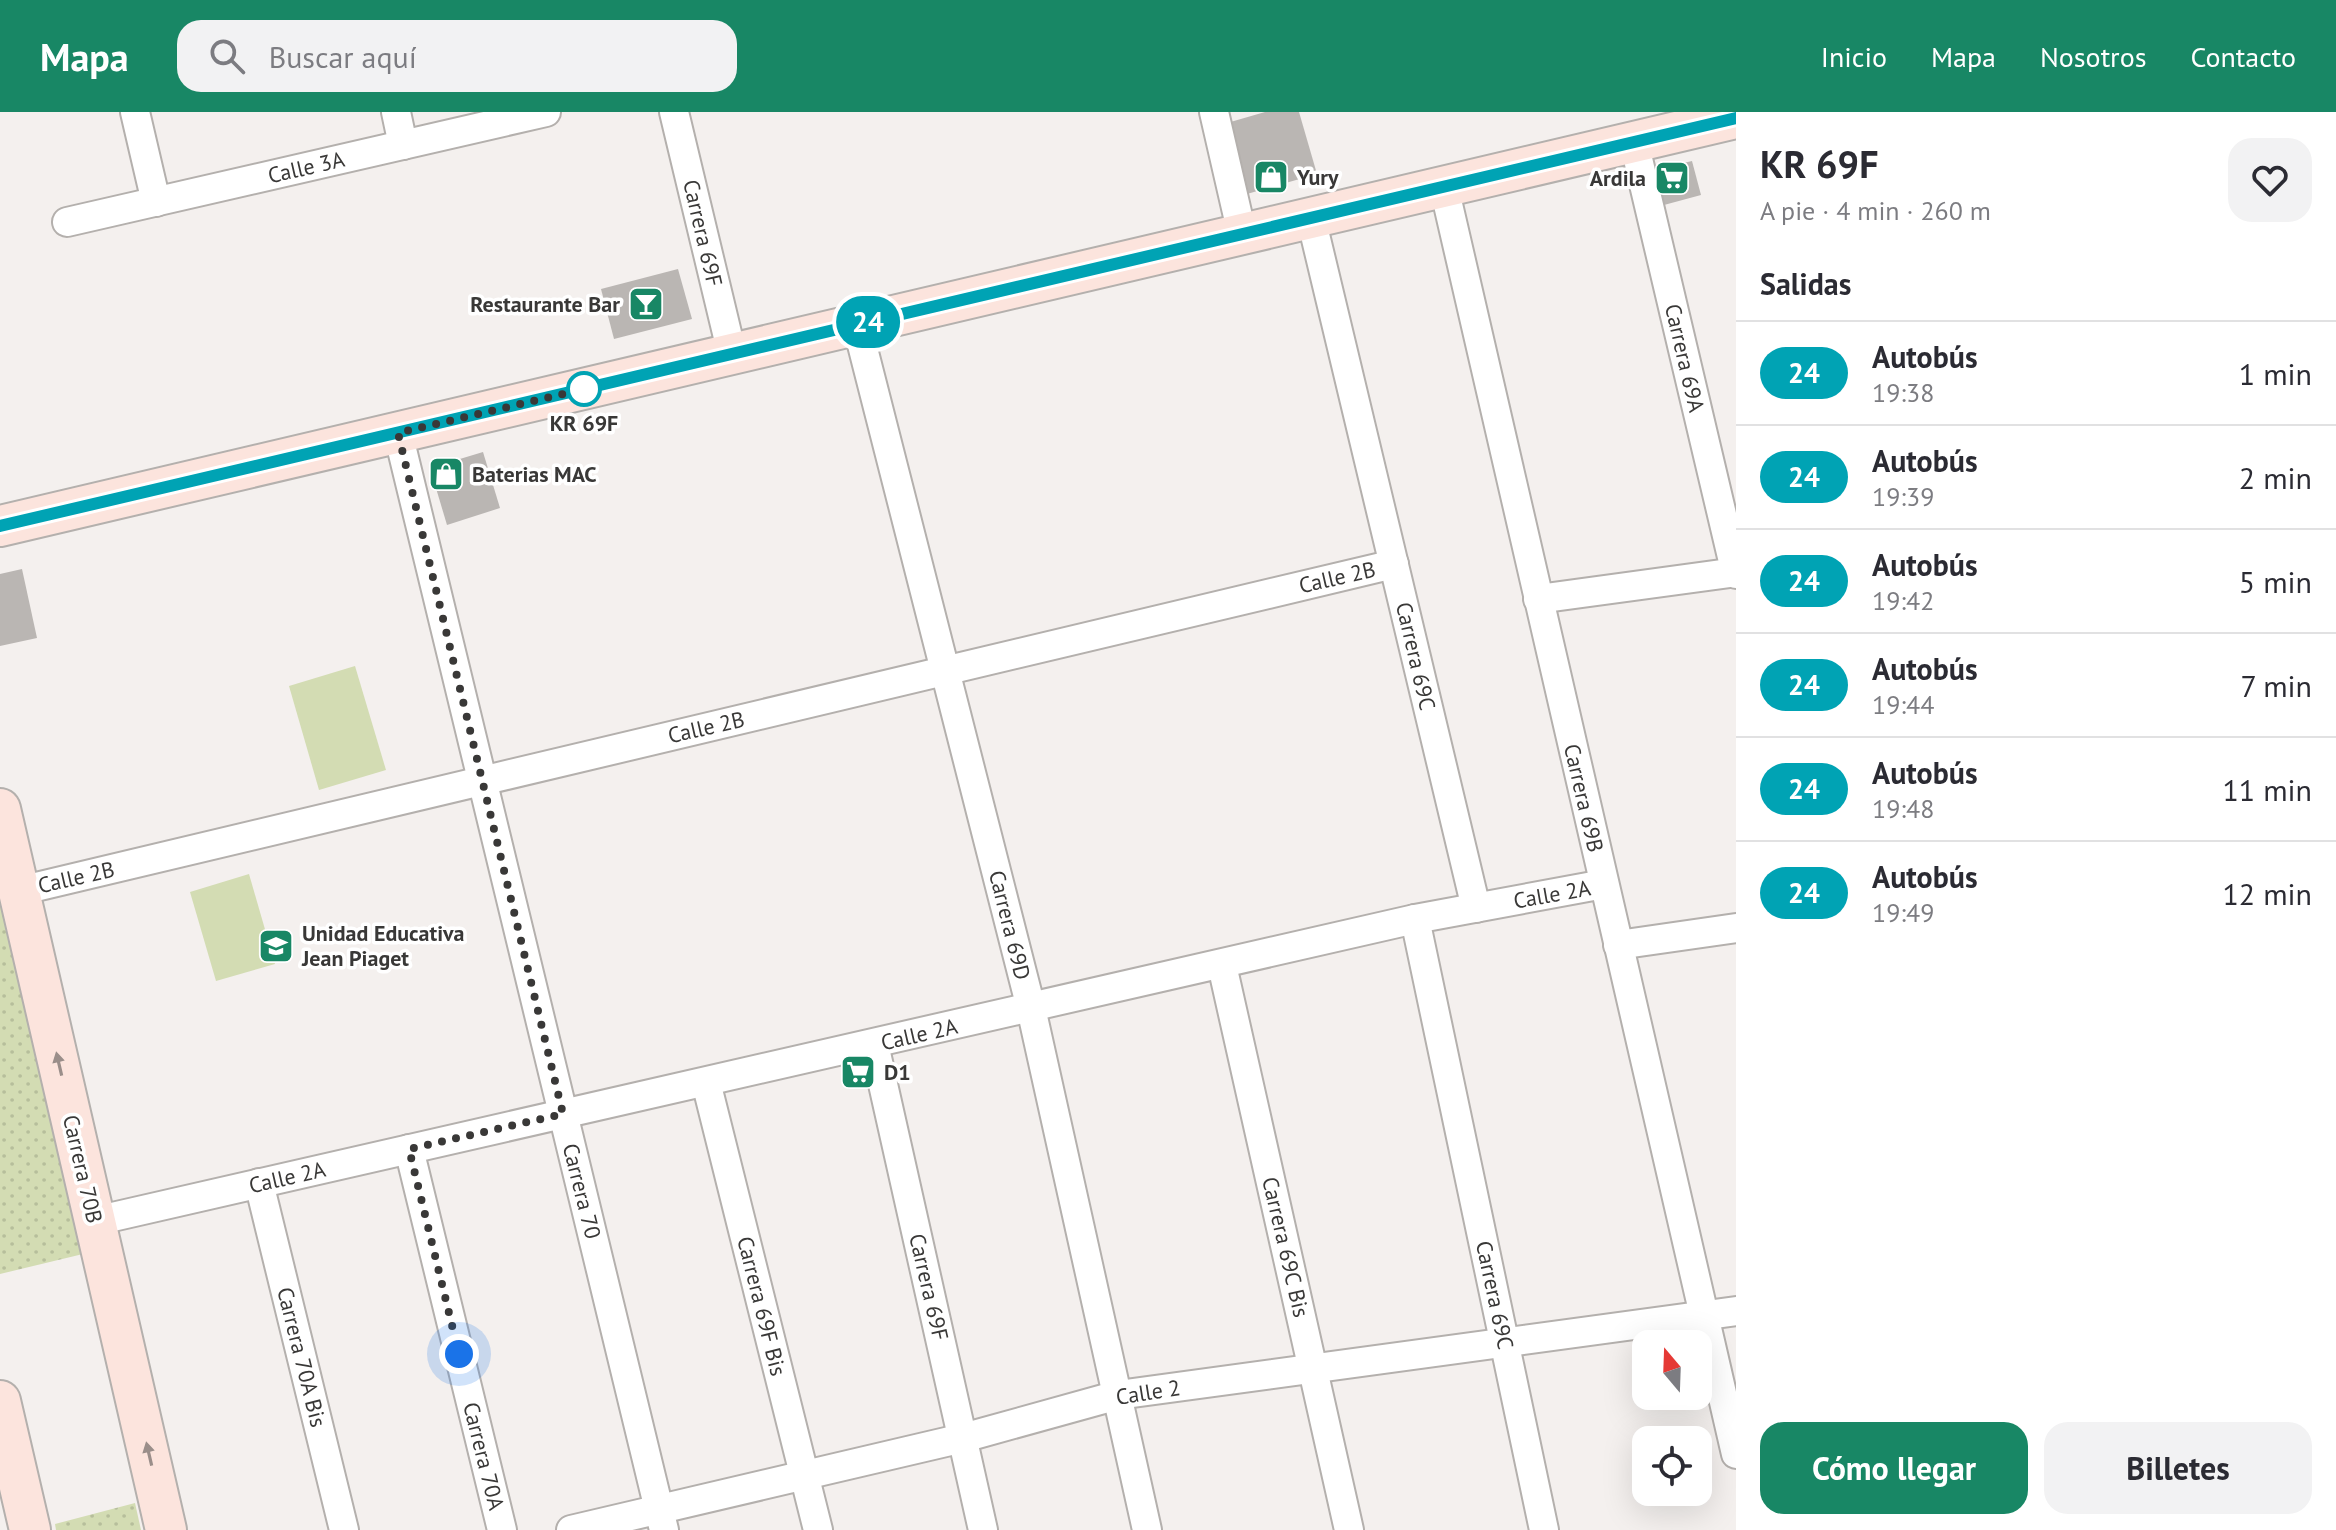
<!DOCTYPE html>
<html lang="es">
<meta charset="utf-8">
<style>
:root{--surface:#fff;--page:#f2f2f3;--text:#2b2b33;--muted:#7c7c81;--line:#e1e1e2;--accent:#188765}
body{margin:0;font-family:"PT Sans",sans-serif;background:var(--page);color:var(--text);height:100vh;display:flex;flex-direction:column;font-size:30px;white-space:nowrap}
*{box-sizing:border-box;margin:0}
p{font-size:26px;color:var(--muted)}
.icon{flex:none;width:44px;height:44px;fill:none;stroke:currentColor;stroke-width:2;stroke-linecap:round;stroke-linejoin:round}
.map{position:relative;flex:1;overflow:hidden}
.drawer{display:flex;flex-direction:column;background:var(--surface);width:600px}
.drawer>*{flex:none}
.badge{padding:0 16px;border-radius:26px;font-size:28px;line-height:52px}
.needle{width:52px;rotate:341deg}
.buttons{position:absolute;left:1632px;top:1218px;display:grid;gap:16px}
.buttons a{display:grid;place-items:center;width:80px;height:80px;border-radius:16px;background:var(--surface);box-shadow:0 8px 32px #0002;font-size:40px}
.you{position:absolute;width:40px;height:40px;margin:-20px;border:6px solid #fff;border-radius:50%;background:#1a73e8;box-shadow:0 0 0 12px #1a73e833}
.map>.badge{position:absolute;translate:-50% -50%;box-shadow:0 0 0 4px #fff}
h2{padding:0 24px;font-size:30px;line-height:72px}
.round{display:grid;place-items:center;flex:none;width:84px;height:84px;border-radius:24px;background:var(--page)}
.summary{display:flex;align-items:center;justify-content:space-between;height:136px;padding:0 24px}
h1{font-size:38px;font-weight:700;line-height:60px}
.button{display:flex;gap:16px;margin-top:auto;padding:16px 24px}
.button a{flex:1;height:92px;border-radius:24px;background:var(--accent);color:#fff;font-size:32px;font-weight:700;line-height:92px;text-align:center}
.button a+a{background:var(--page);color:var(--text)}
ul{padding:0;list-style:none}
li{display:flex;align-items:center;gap:24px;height:104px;padding:0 24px;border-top:2px solid var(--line)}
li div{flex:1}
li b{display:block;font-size:30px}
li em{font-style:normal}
li .badge{min-width:88px;font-weight:700;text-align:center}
header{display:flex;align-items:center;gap:48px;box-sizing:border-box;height:112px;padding:0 40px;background:var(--accent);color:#fff}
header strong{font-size:38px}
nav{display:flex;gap:44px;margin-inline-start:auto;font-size:28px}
.search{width:560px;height:72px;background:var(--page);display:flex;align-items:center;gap:20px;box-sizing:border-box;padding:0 28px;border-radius:24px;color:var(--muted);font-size:30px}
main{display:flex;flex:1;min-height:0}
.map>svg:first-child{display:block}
.grass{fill:url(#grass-dots)}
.garden{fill:#d3dcb3}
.building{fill:#bab6b3}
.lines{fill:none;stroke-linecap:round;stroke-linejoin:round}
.street-casing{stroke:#b4b0ad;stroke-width:32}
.secondary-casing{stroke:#b4b0ad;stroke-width:44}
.street{stroke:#fff;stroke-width:28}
.secondary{stroke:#fce4dd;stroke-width:40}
.oneway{fill:#9a8e8a}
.line-casing{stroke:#fff;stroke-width:18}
.line{stroke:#00a3b4;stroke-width:12}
.walk{stroke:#393837;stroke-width:8;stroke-dasharray:0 14.4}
.stop-dot{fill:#fff;stroke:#00a3b4;stroke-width:4}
.labels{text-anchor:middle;stroke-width:7;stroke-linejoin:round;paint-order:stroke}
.street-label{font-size:22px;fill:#393837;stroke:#fff}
.poi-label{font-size:22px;font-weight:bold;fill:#393837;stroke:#fff;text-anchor:start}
.stop-label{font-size:22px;font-weight:bold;fill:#393837;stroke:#fff}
</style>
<header>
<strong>Mapa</strong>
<div class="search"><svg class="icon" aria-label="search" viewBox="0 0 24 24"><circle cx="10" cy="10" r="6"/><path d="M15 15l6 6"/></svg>Buscar aquí</div>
<nav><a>Inicio</a><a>Mapa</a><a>Nosotros</a><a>Contacto</a></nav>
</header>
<main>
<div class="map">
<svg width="1736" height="1418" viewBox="0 0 1736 1418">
<defs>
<pattern id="grass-dots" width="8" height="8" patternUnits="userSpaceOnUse" patternTransform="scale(2)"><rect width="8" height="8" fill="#d3dcb3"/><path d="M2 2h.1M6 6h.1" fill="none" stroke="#b6be9b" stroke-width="1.8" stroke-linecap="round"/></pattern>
</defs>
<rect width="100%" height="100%" fill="#f4f0ee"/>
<g class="grass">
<path d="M0,791L83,1142L0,1162Z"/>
<path d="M135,1391L141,1418H56L55,1412Z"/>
</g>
<g class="garden">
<path d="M355,554L386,658L319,678L289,574Z"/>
<path d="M249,762L275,852L216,869L190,780Z"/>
</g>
<g class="building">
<path d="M1265,0H1299L1317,62L1247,82L1227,11Z"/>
<path d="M1692,49L1701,83L1664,93L1657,66L1671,54Z"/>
<path d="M678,157L692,207L614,227L601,177Z"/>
<path d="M483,340L500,396L447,413L430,356Z"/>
<path d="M22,457L37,526L0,534V462Z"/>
</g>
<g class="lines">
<g class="street-casing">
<g id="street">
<path d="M135,0L156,90"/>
<path d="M396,0L403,33"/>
<path d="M674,0L732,242"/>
<path d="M1214,0L1242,122"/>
<path d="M1634,30L1736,462"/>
<path d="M1444,75L1736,1342"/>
<path d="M1311,106L1476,796"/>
<path d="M67,110L546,0"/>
<path d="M857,213L1031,896L1147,1418"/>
<path d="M398,321L664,1418"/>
<path d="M1538,487L1736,460"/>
<path d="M19,779L1394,452"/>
<path d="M1415,807L1544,1418"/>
<path d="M1618,833L1736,816"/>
<path d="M1222,853L1349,1418"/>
<path d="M874,932L983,1418"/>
<path d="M706,970L818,1418"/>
<path d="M409,1037L502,1418"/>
<path d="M259,1071L344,1418"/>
<path d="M95,1109L1415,807L1604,772"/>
<path d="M571,1418L963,1326L1118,1283L1736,1199"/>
</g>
</g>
<g class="secondary-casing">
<g id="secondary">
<path d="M0,414L1736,6"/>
<path d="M0,697L166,1418"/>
<path d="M0,1289L30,1418"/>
</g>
</g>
<use href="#street" class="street"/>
<use href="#secondary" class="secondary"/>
</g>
<defs><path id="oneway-solid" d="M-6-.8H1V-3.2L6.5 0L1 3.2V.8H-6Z" transform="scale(2)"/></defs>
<g class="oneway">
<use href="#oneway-solid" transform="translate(59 952) rotate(-103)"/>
<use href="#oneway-solid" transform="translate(149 1342) rotate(-103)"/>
</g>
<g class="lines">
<g class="line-casing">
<path id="line" d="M0,414L1736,6"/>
</g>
<use href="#line" class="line"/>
<path class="walk" d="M459,1242L409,1037L563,1002L398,321L584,277"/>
</g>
<defs>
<g id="shop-square" transform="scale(1.8)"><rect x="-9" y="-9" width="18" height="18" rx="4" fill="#188765" stroke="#fff"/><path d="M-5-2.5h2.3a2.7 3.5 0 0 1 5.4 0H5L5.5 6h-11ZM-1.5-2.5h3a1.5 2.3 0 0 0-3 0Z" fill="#fff"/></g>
<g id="supermarket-square" transform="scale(1.8)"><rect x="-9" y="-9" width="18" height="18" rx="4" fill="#188765" stroke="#fff"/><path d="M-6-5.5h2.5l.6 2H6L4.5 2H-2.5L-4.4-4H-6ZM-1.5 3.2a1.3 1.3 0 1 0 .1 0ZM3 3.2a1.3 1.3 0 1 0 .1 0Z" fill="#fff"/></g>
<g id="bar-square" transform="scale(1.8)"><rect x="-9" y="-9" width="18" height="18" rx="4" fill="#188765" stroke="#fff"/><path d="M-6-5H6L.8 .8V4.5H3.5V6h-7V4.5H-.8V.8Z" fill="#fff"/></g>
<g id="school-square" transform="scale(1.8)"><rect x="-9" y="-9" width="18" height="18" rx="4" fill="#188765" stroke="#fff"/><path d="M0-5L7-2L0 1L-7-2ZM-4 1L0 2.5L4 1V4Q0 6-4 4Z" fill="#fff"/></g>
</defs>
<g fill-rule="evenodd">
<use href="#shop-square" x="1271" y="65"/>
<use href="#supermarket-square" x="1672" y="66"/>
<use href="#bar-square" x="646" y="192"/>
<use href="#shop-square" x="446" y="362"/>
<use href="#school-square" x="276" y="834"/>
<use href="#supermarket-square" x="858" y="960"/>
</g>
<circle class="stop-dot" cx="584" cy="277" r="16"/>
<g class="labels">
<g class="street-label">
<text transform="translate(306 55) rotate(-13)" y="8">Calle 3A</text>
<text transform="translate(703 121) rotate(77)" y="8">Carrera 69F</text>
<text transform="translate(1685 246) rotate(77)" y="8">Carrera 69A</text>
<text transform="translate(1337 465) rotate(-13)" y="8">Calle 2B</text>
<text transform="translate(1416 544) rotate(77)" y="8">Carrera 69C</text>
<text transform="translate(706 615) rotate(-13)" y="8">Calle 2B</text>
<text transform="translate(1584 686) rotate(77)" y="8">Carrera 69B</text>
<text transform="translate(76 765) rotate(-13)" y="8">Calle 2B</text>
<text transform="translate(1552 782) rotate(-10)" y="8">Calle 2A</text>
<text transform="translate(1010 813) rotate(76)" y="8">Carrera 69D</text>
<text transform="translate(919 922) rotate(-13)" y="8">Calle 2A</text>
<text transform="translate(83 1057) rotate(77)" y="8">Carrera 70B</text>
<text transform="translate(287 1065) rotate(-13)" y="8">Calle 2A</text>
<text transform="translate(582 1079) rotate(76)" y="8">Carrera 70</text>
<text transform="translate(1286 1135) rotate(77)" y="8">Carrera 69C Bis</text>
<text transform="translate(929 1175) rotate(77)" y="8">Carrera 69F</text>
<text transform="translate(1495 1183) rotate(78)" y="8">Carrera 69C</text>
<text transform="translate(762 1194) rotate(76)" y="8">Carrera 69F Bis</text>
<text transform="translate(302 1245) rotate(76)" y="8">Carrera 70A Bis</text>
<text transform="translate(1148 1280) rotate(-9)" y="8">Calle 2</text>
<text transform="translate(484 1344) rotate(76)" y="8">Carrera 70A</text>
</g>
<g class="poi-label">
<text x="1297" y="73">Yury</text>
<text x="1646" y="74" text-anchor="end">Ardila</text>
<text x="620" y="200" text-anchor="end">Restaurante Bar</text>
<text x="472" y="370">Baterias MAC</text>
<text x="302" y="829">Unidad Educativa<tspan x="302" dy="25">Jean Piaget</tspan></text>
<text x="884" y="968">D1</text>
</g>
<g class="stop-label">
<text x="584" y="319">KR 69F</text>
</g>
</g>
</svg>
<div class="buttons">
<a><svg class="needle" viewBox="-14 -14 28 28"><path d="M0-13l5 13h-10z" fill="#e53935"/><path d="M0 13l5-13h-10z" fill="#7c7c81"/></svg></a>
<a><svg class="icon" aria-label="locate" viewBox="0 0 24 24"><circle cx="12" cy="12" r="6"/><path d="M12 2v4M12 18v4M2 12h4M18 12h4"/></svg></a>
</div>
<div class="you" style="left:459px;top:1242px"></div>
<b class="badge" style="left:868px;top:210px;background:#00a3b4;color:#fff">24</b>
</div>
<section class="drawer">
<div class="summary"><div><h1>KR 69F</h1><p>A pie · 4 min · 260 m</p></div><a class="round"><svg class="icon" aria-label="heart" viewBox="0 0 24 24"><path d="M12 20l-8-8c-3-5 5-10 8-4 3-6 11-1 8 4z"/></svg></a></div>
<h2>Salidas</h2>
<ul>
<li><span class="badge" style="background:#00a3b4;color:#fff">24</span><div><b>Autobús</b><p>19:38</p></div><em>1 min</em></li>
<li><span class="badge" style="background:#00a3b4;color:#fff">24</span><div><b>Autobús</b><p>19:39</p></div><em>2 min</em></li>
<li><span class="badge" style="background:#00a3b4;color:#fff">24</span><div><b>Autobús</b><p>19:42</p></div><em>5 min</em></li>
<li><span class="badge" style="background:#00a3b4;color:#fff">24</span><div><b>Autobús</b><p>19:44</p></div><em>7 min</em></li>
<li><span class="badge" style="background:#00a3b4;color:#fff">24</span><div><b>Autobús</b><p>19:48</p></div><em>11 min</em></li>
<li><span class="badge" style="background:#00a3b4;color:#fff">24</span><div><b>Autobús</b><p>19:49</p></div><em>12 min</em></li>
</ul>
<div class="button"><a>Cómo llegar</a><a>Billetes</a></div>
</section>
</main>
